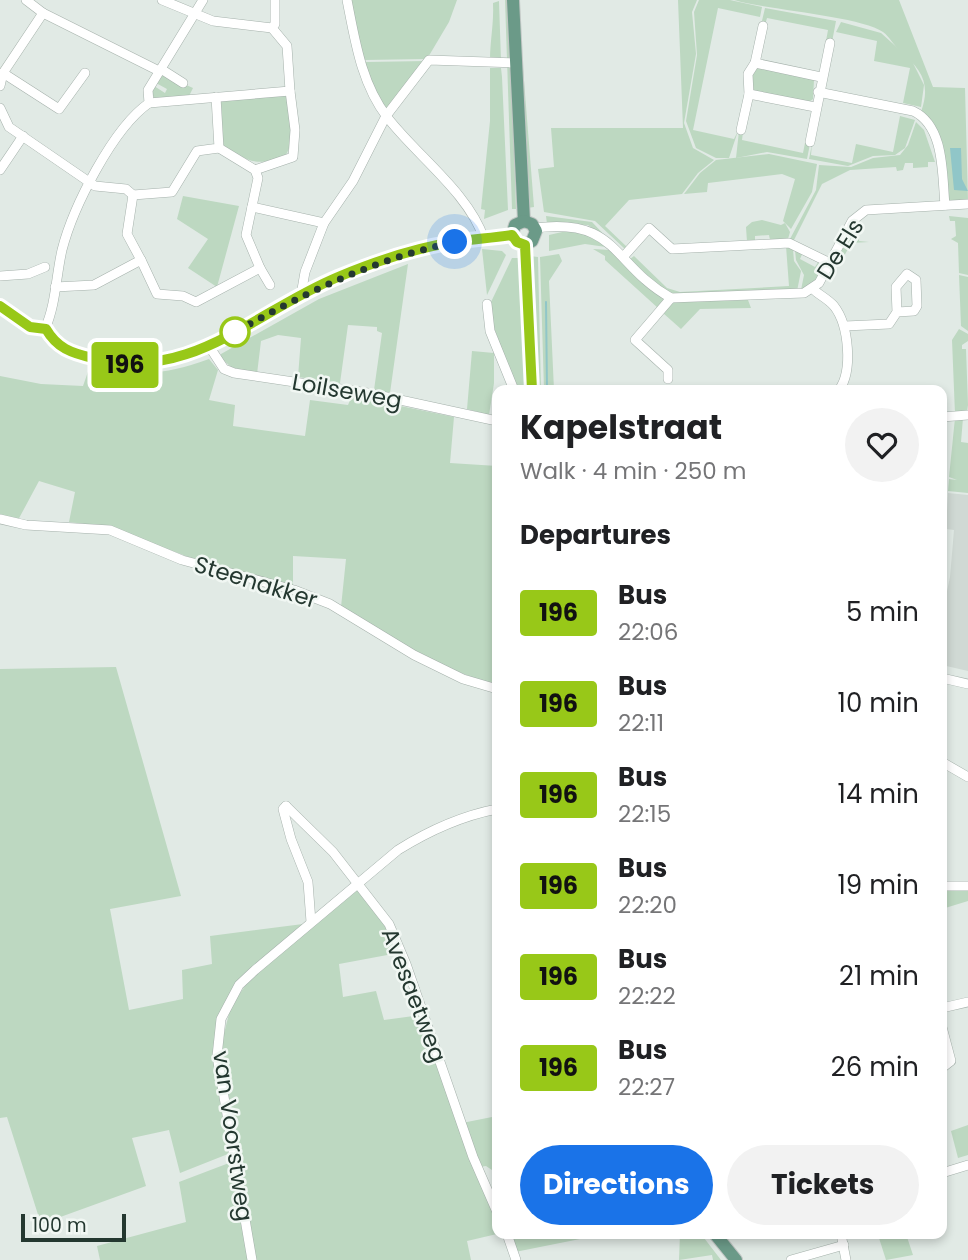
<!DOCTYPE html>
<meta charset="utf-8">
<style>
:root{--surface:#fff;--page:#f2f2f2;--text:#202124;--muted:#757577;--accent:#1a73e8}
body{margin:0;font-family:Poppins,sans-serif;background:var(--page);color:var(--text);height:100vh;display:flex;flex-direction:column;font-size:26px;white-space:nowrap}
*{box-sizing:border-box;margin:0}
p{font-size:23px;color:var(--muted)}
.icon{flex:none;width:38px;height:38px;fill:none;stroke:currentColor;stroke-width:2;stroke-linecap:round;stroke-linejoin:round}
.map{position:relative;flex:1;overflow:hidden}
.drawer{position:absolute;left:492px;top:385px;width:455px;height:854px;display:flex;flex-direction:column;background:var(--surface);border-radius:14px;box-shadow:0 4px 10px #0003}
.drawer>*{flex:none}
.badge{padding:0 14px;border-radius:5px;font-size:24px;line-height:46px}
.scale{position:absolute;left:21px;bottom:18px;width:105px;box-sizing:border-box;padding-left:7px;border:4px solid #243830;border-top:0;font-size:19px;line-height:24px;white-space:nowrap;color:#243830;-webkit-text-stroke:5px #f1f7f3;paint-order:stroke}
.you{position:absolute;width:35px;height:35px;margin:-18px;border:5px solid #fff;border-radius:50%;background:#1a73e8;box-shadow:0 0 0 10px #1a73e833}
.map>.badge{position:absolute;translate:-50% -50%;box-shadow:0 0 0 4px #fff}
h2{padding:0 28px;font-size:26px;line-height:63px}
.round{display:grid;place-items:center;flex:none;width:74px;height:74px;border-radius:37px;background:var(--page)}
.headline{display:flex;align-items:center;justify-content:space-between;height:119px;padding:0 28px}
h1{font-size:33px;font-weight:700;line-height:52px}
.primary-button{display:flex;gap:14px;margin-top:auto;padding:14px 28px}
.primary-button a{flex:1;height:80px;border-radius:42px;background:var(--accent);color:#fff;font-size:28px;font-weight:700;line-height:80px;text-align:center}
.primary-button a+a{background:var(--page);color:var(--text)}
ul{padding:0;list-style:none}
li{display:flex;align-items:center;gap:21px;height:91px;padding:0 28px}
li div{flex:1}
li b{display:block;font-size:26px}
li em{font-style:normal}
li .badge{min-width:77px;font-weight:700;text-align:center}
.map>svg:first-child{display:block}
.built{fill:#d0d9d4}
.green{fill:#bdd8c1}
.water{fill:#90c6c8}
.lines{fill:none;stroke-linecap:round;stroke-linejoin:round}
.stream{stroke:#90c6c8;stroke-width:2}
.minor-casing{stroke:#a5b1ab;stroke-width:10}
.major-casing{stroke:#c2c7c5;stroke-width:14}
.minor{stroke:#fff;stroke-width:9}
.major{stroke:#6b9a88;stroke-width:12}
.line-casing{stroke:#fff;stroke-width:16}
.line{stroke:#98c818;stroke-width:10}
.walk{stroke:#243830;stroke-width:7;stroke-dasharray:0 12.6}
.stop-dot{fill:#fff;stroke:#98c818;stroke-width:3.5}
.labels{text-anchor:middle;stroke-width:5;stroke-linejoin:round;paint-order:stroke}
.street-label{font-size:23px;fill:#243830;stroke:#f1f7f3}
</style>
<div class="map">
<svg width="968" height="1260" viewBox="0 0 968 1260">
<rect width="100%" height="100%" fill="#e1eae5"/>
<path class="built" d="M948,493L968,495V671L942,665V593L947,591L950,577L954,530L946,529Z"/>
<g class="green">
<path d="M350,0H457L449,22L427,59L364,60H360Z"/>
<path d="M505,0H509L516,209H512Z"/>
<path d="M678,0H697L692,12L696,54L684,123L693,148L714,160L698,173L682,194L629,200L605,226L627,247L625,249L595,221L544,212L538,169L554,167L551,128H683Z"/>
<path d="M699,0H730L762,7L760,17L718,8L693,130L734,139L738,131L729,158H716L696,148L686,121L697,55L694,12Z"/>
<path d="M734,0H899L933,87L965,88L968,201H950L947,197L945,166L921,112C931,84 922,70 901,52C894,46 890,37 883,32C860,16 767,10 734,0Z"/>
<path d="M499,1L501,61H490C490,40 494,24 493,3Z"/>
<path d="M518,5L534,207L527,208Z"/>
<path d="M765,8L836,21L832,42L826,41L828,30L767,18L765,25H761Z"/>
<path d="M841,22L881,33L912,61L924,85L921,107L903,103L910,68L874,61L877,41L836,32Z"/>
<path d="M427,61L387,112L364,68L366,62Z"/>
<path d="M758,67L814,80L813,99L809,102L752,90V74Z"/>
<path d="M490,68H501L502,77L508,210L484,219L485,210L481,209L490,121Z"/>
<path d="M160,75H164L193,88L189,96L155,99L151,92L154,86L165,93L167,89L156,83Z"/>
<path d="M282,95L287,97C289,113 295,138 287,153C284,159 278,159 272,160C252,166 238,156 222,144L221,99Z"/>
<path d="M900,116L915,120L905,148L895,155L873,156L848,166L809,159L812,144L811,155L852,163L856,144L893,152Z"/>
<path d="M916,122L924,130L935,162H928V167L913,168V163H905L903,170L897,171L896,167L850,170L822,184L794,240L790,239L816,190L819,165L851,167L873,158L900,155L908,145Z"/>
<path d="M739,131L743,132L742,140L803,153L805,143L810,144L807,159L767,152L736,158Z"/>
<path d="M769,154L817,164L812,192L791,229L783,221L795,179L782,174L708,183L707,192L684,194L700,173L716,160Z"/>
<path d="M183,196L239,206L217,287L188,268L208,239L177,219Z"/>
<path d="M546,216L592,222L610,241L588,225L547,224Z"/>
<path d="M949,216L968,218V275L959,273L958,243L951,239L956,236L955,221H950Z"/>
<path d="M762,220L781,225L785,223L790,232L788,239L770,240L769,235L755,236V241L747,242L746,227L752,222Z"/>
<path d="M861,223L863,231L858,232L859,241L869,242L851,243L840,264L836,265L835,262L854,224Z"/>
<path d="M571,230L588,233L606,247L585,244L549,251V235Z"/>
<path d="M786,246L793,249L794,261L801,271L797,291L677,296L661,288L630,259L634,256L667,288L680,292L789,286Z"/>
<path d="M482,249L502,251L506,255L487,295Z"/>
<path d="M593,249L610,250L664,298L663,305L658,308L605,260V256Z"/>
<path d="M795,250L803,252L800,259L815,267L819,261L824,266L817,281L801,290L804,275L796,260Z"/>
<path d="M559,254L562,261L549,281L554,390H544L540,257Z"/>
<path d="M530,256L538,257L541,390H536Z"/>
<path d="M512,258H520L528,390H516L493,325L491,302Z"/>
<path d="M408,264L390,393L374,390L382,333L377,331V327L348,325L340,383L298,377L301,338L278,335L261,341L257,374L231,367L221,358V354L319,299Z"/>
<path d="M959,275L968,277V331L961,326Z"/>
<path d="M748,300L751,308L700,309L681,329L663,313L674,302Z"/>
<path d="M959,329L968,334V341L962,345V349H966L968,405L967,412L955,414L952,340Z"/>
<path d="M472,351L494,353V383L489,415L467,409Z"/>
<path d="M209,359L218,370L209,400L235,405L233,426L305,436L310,400L348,405L352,396L454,417L450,463L497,466V687L436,663L341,607L346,559L293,556V588L223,570L109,527L69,522L75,492L39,481L17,522L0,518V376L41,384L83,386L91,363C142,375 159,377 209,359Z"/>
<path d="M955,418H963L961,442L968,443V493L948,491L949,479L957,480L949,477Z"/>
<path d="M116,667L181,896L110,909L129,1010L183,999L182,970L212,964L210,936L303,924C250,974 204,995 216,1079C220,1102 231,1131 228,1154L180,1173L169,1130L132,1138L146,1186L41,1224L7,1117L0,1118V669Z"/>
<path d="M358,888L382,918L398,953L339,964L343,997L376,991L384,1020L421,1015L497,1220V1234L467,1241L471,1260H255L220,1049L231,1006L250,979Z"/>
<path d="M942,890H968V901L942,909Z"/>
<path d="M497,1116V1169L492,1170L486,1166L479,1167L462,1123Z"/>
<path d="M968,1125V1155L958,1158L951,1131Z"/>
<path d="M229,1163L233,1167L249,1260H100L97,1246L186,1222L179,1182Z"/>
<path d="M508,1234H605L515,1252Z"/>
<path d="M680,1234H701L721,1260H713L712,1255L679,1260Z"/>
<path d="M894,1234H906L913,1255L886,1260L879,1238Z"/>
</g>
<path class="water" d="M950,148H961L962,179L968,191L954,190Z"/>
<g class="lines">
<path class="stream" d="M546,302L547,390"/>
<g class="minor-casing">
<g id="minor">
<path d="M26,0L43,13L159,71"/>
<path d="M162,0L213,21L272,28"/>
<path d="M347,0C355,40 361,83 387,117C416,155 469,193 484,239"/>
<path d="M755,63L821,77"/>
<path d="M161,69L183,83"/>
<path d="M3,73L59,109L85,73"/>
<path d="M0,86L3,73L43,13"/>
<path d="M818,92L913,111C945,126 942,175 945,205"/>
<path d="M749,94L815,107"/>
<path d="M149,103L290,91L287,46L272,28L275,24V0"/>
<path d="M0,108L9,127L95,186L126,189L133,195"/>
<path d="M741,130L749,94L748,74L755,63L763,26"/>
<path d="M810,142L830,43"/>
<path d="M0,170L23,136"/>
<path d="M255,170L293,157L295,130L290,91"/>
<path d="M252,207L324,223"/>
<path d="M535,228C618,217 612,265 671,298L804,293L819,283L852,221L866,210L968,204"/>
<path d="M623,257L649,228L672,249L789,243L830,263"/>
<path d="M141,260L157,294L183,296L196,302L260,268L246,235L258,178L255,170L219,148"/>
<path d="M260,268L270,285"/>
<path d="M0,276L28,274L45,267"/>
<path d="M55,287L94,285L141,260L127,234L133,195L172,192L197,151L219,148L216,97"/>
<path d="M813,289C819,295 828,299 834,306C849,325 853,371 839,390"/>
<path d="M301,295L305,272L324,223L353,181L386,116L429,60L515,63"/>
<path d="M487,304L490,331L514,390"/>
<path d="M0,306C15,318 25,327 45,329C57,348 71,353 93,358C190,383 254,312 338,278C374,263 415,248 454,242C474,239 493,238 512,235"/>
<path d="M845,326L889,324L897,312L914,311L917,306L916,280L907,274L896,287L897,312"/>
<path d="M45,329C56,304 56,276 62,250C73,207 113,128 149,103L148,90L203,0"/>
<path d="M209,346L224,369L234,373L368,393L497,421"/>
<path d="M668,379V370L635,340L671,298"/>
<path d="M942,417L968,415"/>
<path d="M0,519L26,525L110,530L182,560L294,590L330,604L414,655L463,679L497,689"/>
<path d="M942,678L968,684"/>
<path d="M942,762L968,777"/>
<path d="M286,806L333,852L389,924L406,964L473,1157L497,1212"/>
<path d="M286,806L283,809L291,839L308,882L311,922"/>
<path d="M942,886H968"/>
<path d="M942,1008L968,1002"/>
<path d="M942,1027L951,1061L942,1068"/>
<path d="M942,1173L968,1165"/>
<path d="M507,1234L516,1260"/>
<path d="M841,1234L846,1260"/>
<path d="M252,1260L217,1056L221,1019L239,985L255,970L398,850C430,830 461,816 497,809"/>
<path d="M791,1260L844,1245"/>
</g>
</g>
<g class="major-casing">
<g id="major">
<path d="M513,0L524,221"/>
<path d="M524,221L515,225L512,235L517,242L525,245"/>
<path d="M524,221L532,224L536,231L532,241L525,245"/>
<path d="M525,245L532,390"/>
<path d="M715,1234L736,1260"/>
</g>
</g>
<use href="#minor" class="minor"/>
<use href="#major" class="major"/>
</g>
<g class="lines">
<g class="line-casing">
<path id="line" d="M0,306L30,327L46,329C57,348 71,353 93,358C190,383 254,312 338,277C374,262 415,248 454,242C474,239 493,238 512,235L517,242L525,245L532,390"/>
</g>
<use href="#line" class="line"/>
<path class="walk" d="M235,332L226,337C301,295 370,260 455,242"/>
</g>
<circle class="stop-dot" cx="235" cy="332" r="14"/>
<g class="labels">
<g class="street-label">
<text transform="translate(840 249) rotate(-58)" y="8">De Els</text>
<text transform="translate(347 391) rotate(10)" y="8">Loilseweg</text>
<text transform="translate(256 582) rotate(17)" y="8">Steenakker</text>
<text transform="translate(414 995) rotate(69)" y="8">Avesaetweg</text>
<text transform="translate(233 1136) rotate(82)" y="8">van Voorstweg</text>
</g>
</g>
</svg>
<div class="scale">100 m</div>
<div class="you" style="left:455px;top:242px"></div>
<b class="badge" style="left:125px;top:365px;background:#98c818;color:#111">196</b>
<section class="drawer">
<div class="headline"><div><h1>Kapelstraat</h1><p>Walk · 4 min · 250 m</p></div><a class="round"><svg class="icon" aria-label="heart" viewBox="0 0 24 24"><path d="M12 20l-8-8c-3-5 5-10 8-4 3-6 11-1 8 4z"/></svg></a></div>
<h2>Departures</h2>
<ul>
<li><span class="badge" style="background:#98c818;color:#111">196</span><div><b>Bus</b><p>22:06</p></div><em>5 min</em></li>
<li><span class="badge" style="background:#98c818;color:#111">196</span><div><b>Bus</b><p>22:11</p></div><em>10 min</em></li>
<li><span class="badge" style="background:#98c818;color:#111">196</span><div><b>Bus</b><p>22:15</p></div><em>14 min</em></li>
<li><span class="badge" style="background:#98c818;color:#111">196</span><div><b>Bus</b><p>22:20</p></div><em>19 min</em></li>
<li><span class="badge" style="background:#98c818;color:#111">196</span><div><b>Bus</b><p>22:22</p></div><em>21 min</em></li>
<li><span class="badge" style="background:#98c818;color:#111">196</span><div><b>Bus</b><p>22:27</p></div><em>26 min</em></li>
</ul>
<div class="primary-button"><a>Directions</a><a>Tickets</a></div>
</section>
</div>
